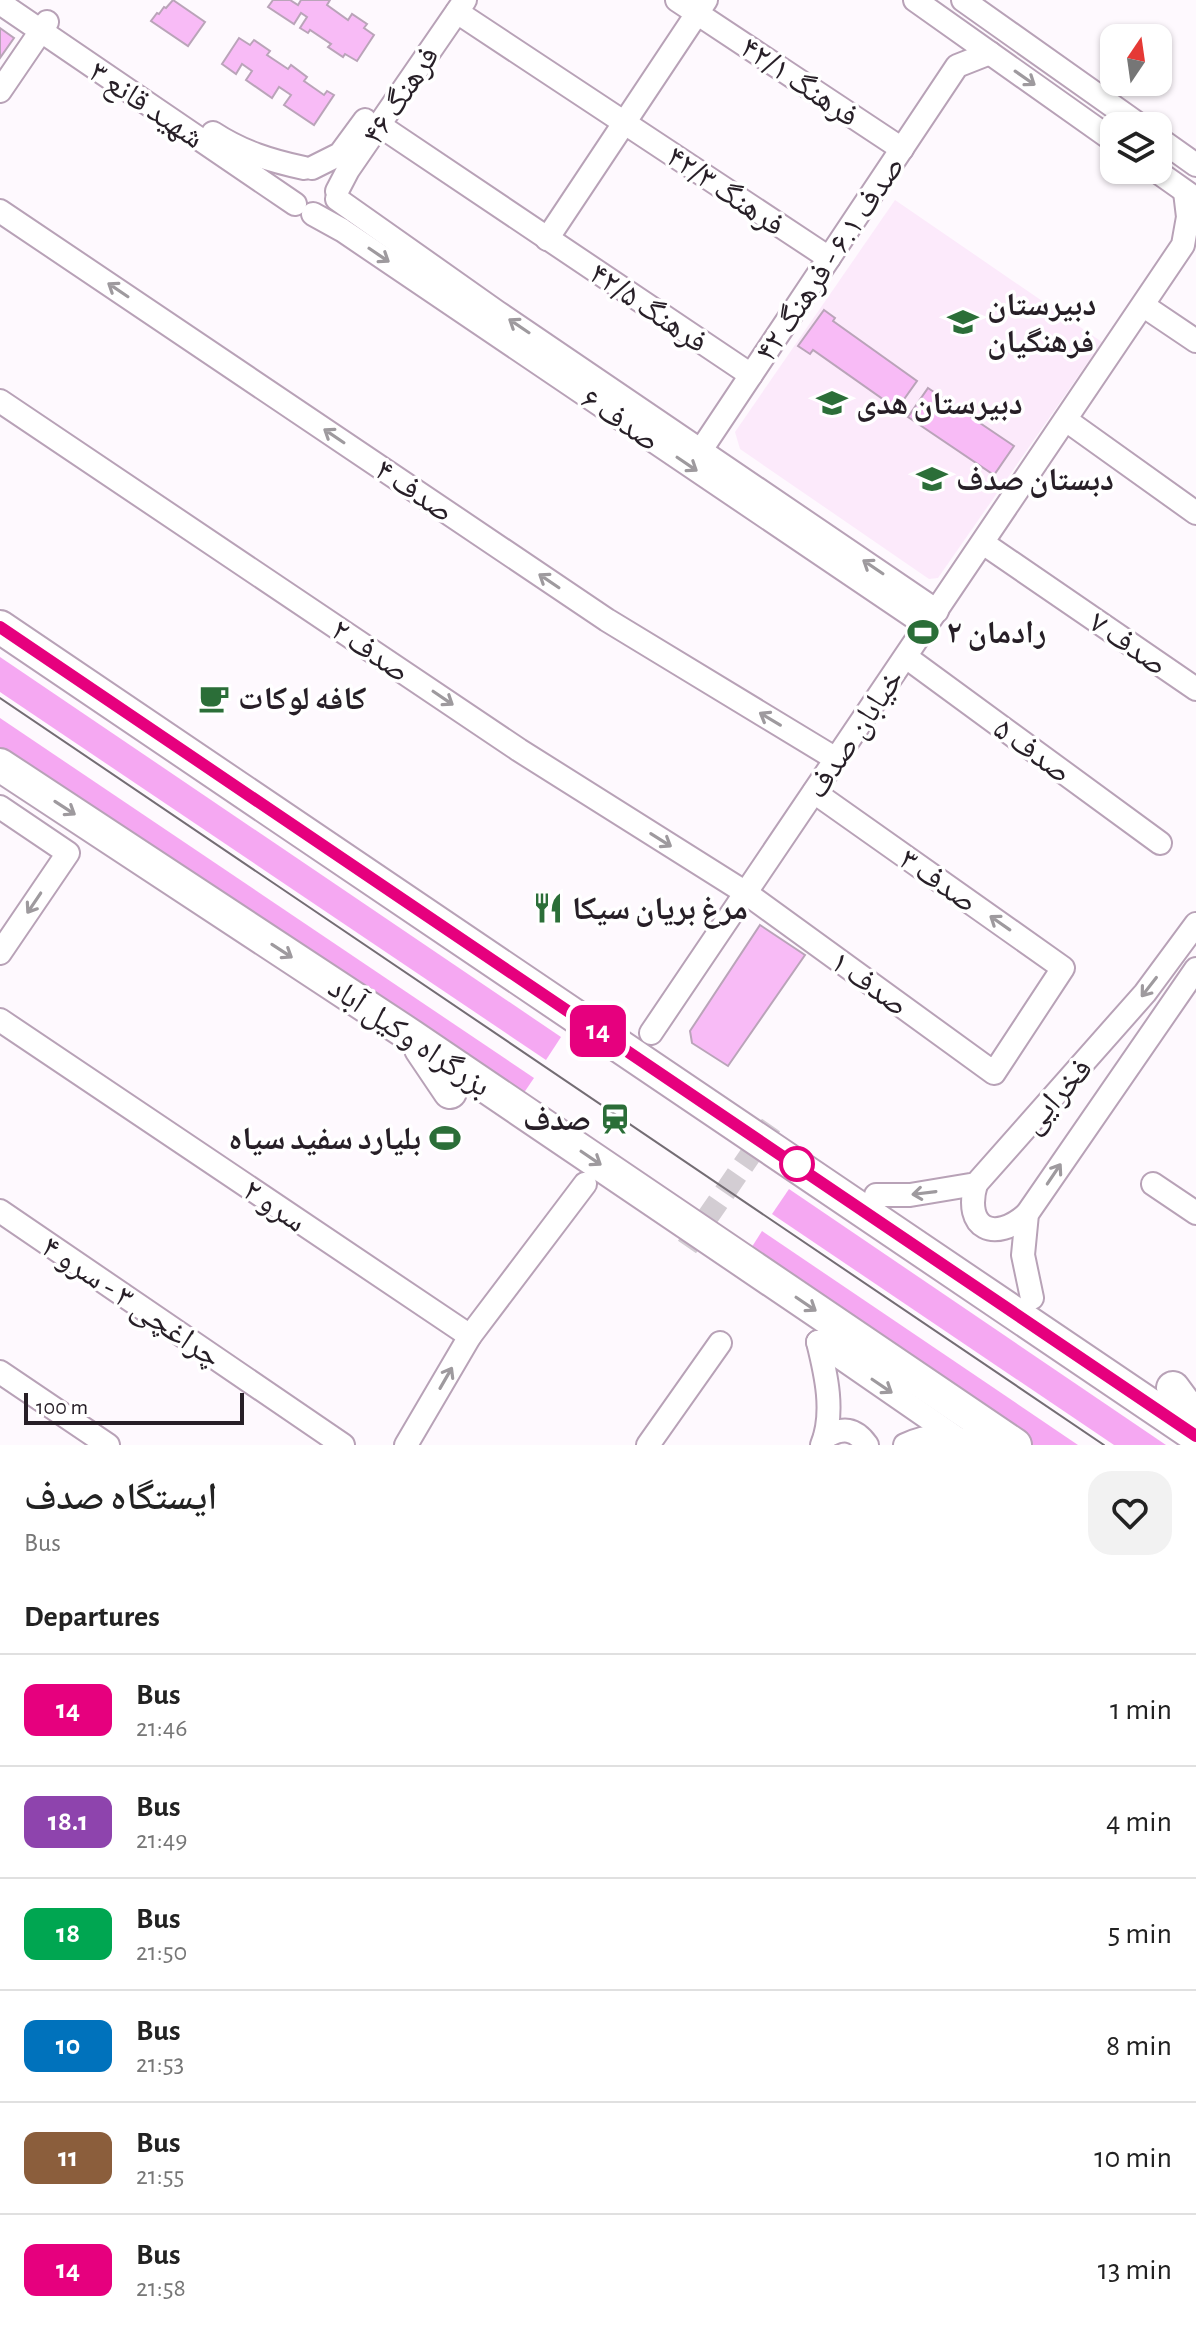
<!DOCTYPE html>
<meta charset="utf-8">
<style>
:root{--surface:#fff;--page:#f2f2f2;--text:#222;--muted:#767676;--line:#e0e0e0}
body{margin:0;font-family:"Alegreya Sans","Noto Naskh Arabic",sans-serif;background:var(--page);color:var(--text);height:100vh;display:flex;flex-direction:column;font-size:30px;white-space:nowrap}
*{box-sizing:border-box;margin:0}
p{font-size:26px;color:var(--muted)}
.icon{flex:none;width:44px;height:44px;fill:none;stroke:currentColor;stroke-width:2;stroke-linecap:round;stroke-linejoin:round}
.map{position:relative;height:1445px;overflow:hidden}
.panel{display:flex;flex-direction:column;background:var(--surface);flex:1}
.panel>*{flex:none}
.badge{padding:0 16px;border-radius:12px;font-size:28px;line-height:52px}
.needle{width:52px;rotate:13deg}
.fabs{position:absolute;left:1100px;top:24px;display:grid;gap:16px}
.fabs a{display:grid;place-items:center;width:72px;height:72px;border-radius:16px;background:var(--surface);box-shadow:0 2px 6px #0004;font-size:40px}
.scale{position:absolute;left:24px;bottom:20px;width:220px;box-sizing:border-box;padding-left:8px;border:4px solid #271f27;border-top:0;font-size:22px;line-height:28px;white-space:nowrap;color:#271f27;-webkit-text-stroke:6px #fff;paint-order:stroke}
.map>.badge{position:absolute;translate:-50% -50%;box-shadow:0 0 0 4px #fff}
h2{padding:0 24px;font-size:30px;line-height:72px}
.round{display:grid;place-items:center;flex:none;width:84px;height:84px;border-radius:24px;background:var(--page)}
.summary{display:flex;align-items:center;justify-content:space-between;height:136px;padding:0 24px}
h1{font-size:38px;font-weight:600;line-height:60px}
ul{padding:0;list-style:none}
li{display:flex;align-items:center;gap:24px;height:112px;padding:0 24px;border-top:2px solid var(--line)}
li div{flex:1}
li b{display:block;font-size:30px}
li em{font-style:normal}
li .badge{min-width:88px;font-weight:700;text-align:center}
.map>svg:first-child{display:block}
.built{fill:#fceafb}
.forest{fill:#f5a8f2}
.building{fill:#f8bbf6;stroke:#baa4b9;stroke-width:2}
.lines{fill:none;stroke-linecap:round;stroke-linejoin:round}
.minor-tunnel{stroke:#d3cdd3;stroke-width:22;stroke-dasharray:22 11;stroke-linecap:butt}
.minor-casing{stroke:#b8a2b7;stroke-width:26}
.highway-casing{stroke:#b8a2b7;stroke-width:36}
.minor{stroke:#fff;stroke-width:22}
.highway{stroke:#fff;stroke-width:32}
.tram{stroke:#746d74;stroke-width:2}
.oneway{stroke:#9e9a9e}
.line-casing{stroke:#fff;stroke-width:18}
.line{stroke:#e6007e;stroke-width:12}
.stop-dot{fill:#fff;stroke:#e6007e;stroke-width:4}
.labels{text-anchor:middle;stroke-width:7;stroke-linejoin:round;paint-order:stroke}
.street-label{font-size:32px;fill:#271f27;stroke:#fff}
.poi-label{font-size:32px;font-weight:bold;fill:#271f27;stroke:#fff;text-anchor:start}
</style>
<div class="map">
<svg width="1196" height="1445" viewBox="0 0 1196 1445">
<rect width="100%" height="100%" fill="#fef9fe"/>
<path class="built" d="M895,200L1102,342L938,578L929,579L740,449L735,432Z"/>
<g class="forest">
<path d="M0,657L561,1037L546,1060L0,692Z"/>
<path d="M0,718L534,1078L519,1100L0,751Z"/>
<path d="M789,1189L1166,1445H1114L772,1214Z"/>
<path d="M762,1231L1078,1445H1031L748,1253Z"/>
</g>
<g class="building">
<path d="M173,0L205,22L188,46L151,21L157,13L159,14L164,7L166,8Z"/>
<path d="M273,0H290L298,5L301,0H330L327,5L348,20L352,14L367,24L364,28L374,35L357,61L345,54L343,57L328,47L331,44L310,30L308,33L300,28L307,17L301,13L294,24L268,7Z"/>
<path d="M0,28L14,38L0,58Z"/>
<path d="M239,38L250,45L254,40L270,51L267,55L288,69L291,65L307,77L304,81L324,95L327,91L334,95L314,125L284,105L291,95L279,87L272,98L246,80L252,71L242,64L236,74L222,64Z"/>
<path d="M824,310L835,318L833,321L917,381L897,409L813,350L810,354L798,346Z"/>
<path d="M928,388L1014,446L994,475L908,417Z"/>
<path d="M760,925L805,955L728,1066L692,1043L690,1031Z"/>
</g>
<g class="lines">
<path class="minor-tunnel" d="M687,1247L771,1125"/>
<g class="minor-casing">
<g id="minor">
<path d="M677,0L902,149"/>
<path d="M915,0L1114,141"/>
<path d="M963,0L1141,126"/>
<path d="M0,3L295,204"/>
<path d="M457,12L829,258"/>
<path d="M0,91L47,22"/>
<path d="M379,125L751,375"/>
<path d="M213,133C242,152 271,161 304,168"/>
<path d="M1158,138L1196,165"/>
<path d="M312,168L340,154L365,120"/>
<path d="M1155,170L1196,199"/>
<path d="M337,191L348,170L465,0"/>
<path d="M337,199L497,312L937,611"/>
<path d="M0,211L607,620L836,759"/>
<path d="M313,214L342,230L927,626"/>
<path d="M547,239L706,0"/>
<path d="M1144,306L1196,341"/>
<path d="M0,401L519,750L746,893L994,1073L1063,968L814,792"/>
<path d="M1066,420L1196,513"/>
<path d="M701,450L957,66L990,53"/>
<path d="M983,543L1196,689"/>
<path d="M906,657L1160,843"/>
<path d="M0,807L68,853L0,953"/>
<path d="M0,1020L470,1336"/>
<path d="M651,1033L1183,245L1188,217L1185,192"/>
<path d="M976,1184C963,1229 995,1243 1027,1214"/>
<path d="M1153,1184L1196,1213"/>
<path d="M876,1195H910L976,1184L1145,993L1196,924"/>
<path d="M0,1211L343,1445"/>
<path d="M1032,1298L1023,1255L1027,1214L1196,969"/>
<path d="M818,1342L954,1436"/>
<path d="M818,1342C826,1374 835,1413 822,1445"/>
<path d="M0,1372L108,1445"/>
<path d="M825,1437C843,1427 855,1428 867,1445"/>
<path d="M406,1445L470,1336L585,1184"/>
<path d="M648,1445L720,1343"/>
<path d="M905,1445C931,1432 954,1436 980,1445"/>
</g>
</g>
<g class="highway-casing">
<g id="highway">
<path d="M0,627L1196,1436"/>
<path d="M0,765L413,1037L1015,1445"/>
<path d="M421,1049L450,1092"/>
<path d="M1173,1388L1196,1419"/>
</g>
</g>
<use href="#minor" class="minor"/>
<use href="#highway" class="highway"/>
<path class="tram" d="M0,698L1104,1445"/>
</g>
<defs><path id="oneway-shaft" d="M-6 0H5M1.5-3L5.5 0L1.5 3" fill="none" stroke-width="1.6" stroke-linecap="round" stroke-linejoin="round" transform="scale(2)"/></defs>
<g class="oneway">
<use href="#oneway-shaft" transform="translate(1025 78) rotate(35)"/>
<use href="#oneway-shaft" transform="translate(379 255) rotate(34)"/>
<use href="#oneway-shaft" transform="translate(118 290) rotate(-146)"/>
<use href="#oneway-shaft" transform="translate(519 326) rotate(-146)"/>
<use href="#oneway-shaft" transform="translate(334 436) rotate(-146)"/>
<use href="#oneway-shaft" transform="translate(687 464) rotate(34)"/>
<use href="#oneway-shaft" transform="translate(873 567) rotate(-146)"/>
<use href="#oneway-shaft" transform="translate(549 581) rotate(-146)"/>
<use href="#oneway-shaft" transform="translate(443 698) rotate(34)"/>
<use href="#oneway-shaft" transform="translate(770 719) rotate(-149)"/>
<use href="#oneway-shaft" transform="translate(65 808) rotate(33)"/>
<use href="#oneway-shaft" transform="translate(661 840) rotate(32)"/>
<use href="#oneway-shaft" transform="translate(34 903) rotate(124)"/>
<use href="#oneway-shaft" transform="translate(1000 923) rotate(-145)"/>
<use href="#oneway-shaft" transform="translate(282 951) rotate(33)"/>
<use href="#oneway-shaft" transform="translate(1149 987) rotate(128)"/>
<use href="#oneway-shaft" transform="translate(591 1158) rotate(34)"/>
<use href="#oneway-shaft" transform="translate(1054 1174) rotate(-56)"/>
<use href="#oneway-shaft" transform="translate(924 1193) rotate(173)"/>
<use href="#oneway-shaft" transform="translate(806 1304) rotate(34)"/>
<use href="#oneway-shaft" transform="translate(446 1378) rotate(-60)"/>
<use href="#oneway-shaft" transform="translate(882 1386) rotate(34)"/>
</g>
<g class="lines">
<g class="line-casing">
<path id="line" d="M0,627L1196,1436"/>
</g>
<use href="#line" class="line"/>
</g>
<defs>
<g id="school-bare" transform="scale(2.4)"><path d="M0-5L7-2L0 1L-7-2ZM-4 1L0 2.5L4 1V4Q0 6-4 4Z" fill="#2b6e38" stroke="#fff" stroke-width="2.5" paint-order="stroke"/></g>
<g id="stadium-bare" transform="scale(2.4)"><path d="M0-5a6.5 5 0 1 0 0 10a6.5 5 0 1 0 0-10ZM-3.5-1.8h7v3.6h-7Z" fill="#2b6e38" stroke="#fff" stroke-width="2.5" paint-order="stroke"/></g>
<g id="cafe-bare" transform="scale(2.4)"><path d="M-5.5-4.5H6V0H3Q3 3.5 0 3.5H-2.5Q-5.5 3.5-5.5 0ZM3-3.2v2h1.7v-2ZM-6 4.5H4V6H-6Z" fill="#2b6e38" stroke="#fff" stroke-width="2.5" paint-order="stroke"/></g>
<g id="restaurant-bare" transform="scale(2.4)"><path d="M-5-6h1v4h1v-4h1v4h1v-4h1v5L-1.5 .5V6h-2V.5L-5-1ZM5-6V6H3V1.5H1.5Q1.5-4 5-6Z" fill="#2b6e38" stroke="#fff" stroke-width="2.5" paint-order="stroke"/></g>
<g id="station-bare" transform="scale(2.4)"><path d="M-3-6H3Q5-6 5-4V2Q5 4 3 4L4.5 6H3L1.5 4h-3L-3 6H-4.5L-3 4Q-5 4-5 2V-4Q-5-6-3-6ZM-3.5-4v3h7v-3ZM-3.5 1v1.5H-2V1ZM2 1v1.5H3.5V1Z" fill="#2b6e38" stroke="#fff" stroke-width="2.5" paint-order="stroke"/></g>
</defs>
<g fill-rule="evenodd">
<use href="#school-bare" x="963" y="322"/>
<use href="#school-bare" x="832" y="403"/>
<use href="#school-bare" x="932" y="479"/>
<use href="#stadium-bare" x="923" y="632"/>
<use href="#cafe-bare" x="214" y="698"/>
<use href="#restaurant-bare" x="548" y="908"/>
<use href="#station-bare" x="615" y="1119"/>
<use href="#stadium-bare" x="445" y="1138"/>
</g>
<circle class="stop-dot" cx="797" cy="1164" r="16"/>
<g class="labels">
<g class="street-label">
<text transform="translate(800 81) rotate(34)" y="11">فرهنگ ۴۲/۱</text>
<text transform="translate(400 95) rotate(-56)" y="11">فرهنگ ۴۶</text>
<text transform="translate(147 104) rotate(34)" y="11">شهید قانع ۳</text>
<text transform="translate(726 190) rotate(34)" y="11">فرهنگ ۴۲/۳</text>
<text transform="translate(829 258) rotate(-56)" y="11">صدف ۶.۱ - فرهنگ ۴۲</text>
<text transform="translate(649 307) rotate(34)" y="11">فرهنگ ۴۲/۵</text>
<text transform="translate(621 419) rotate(34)" y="11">صدف ۶</text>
<text transform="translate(415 490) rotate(34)" y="11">صدف ۴</text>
<text transform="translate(1129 643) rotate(35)" y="11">صدف ۷</text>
<text transform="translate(371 650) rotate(34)" y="11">صدف ۲</text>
<text transform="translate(854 733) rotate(-56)" y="11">خیابان صدف</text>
<text transform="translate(1033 750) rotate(36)" y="11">صدف ۵</text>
<text transform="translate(939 880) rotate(35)" y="11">صدف ۳</text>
<text transform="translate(870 983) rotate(36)" y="11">صدف ۱</text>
<text transform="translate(410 1036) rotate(34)" y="11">بزرگراه وکیل آباد</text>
<text transform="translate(1056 1095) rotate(-48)" y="11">فخرایی</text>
<text transform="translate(275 1205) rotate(34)" y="11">سرو ۲</text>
<text transform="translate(132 1301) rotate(34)" y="11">چراغچی ۳ - سرو ۴</text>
</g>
<g class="poi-label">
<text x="987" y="315">دبیرستان<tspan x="987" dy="37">فرهنگیان</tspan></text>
<text x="856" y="414">دبیرستان هدی</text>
<text x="956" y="490">دبستان صدف</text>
<text x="947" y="643">رادمان ۲</text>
<text x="238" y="709">کافه لوکات</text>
<text x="572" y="919">مرغ بریان سیکا</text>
<text x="591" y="1130" text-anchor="end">صدف</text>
<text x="421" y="1149" text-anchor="end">بلیارد سفید سیاه</text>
</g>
</g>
</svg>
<div class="fabs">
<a><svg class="needle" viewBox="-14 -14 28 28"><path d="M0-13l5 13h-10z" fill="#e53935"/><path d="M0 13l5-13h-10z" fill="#767676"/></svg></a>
<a><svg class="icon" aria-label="layers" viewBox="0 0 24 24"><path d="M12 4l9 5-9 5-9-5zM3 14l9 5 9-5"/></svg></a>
</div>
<div class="scale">100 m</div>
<b class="badge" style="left:598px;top:1031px;background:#e6007e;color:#fff">14</b>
</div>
<section class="panel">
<div class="summary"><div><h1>ایستگاه صدف</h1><p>Bus</p></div><a class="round"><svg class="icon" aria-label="heart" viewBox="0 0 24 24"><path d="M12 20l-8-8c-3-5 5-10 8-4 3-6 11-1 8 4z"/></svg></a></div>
<h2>Departures</h2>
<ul>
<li><span class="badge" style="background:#e6007e;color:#fff">14</span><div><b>Bus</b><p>21:46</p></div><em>1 min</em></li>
<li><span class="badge" style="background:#8e44ad;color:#fff">18.1</span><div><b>Bus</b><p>21:49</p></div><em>4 min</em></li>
<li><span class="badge" style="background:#00a651;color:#fff">18</span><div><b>Bus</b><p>21:50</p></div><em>5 min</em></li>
<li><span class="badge" style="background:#0072bc;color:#fff">10</span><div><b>Bus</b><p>21:53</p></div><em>8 min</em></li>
<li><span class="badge" style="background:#8b5e3c;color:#fff">11</span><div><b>Bus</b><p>21:55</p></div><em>10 min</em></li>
<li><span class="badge" style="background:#e6007e;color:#fff">14</span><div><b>Bus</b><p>21:58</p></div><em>13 min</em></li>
</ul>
</section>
